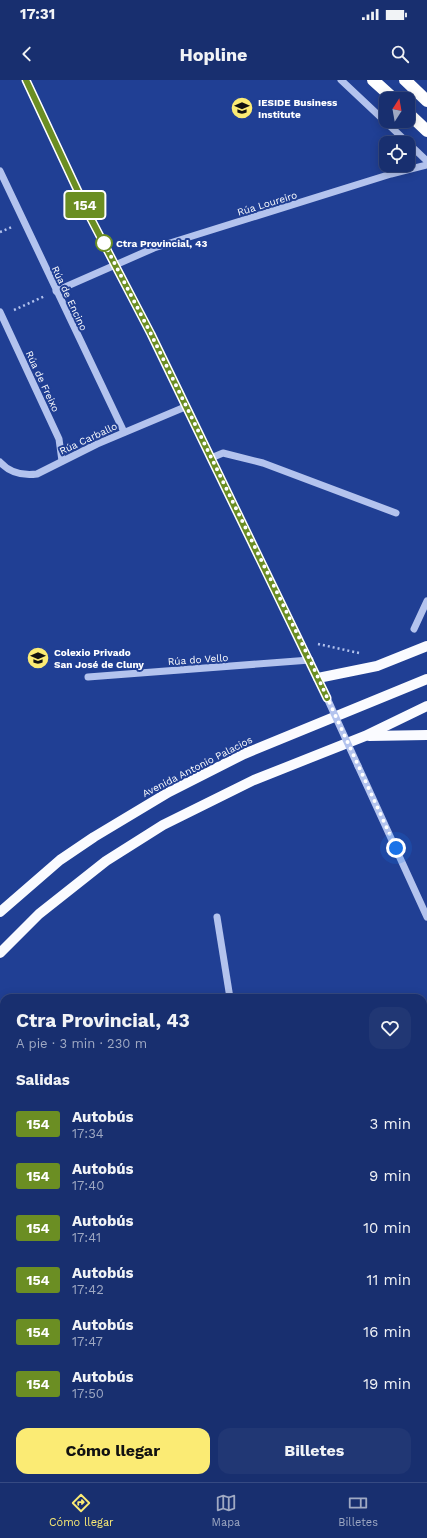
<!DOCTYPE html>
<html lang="es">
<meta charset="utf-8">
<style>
:root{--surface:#182f6f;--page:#213774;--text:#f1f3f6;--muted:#9fa9c3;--line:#364a82;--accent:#fbeb74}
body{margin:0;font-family:"Work Sans",sans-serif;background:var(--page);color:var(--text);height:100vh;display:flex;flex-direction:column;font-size:15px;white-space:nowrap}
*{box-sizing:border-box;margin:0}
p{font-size:13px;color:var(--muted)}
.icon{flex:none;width:22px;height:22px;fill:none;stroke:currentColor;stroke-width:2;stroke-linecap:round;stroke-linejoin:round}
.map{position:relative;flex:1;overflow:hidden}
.drawer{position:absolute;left:0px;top:914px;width:427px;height:488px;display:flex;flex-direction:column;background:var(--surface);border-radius:12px 12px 0 0;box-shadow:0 2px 10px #0003,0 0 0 1px var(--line)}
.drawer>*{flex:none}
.badge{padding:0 8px;border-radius:3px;font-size:14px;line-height:26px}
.needle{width:26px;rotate:11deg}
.controls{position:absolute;left:379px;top:12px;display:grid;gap:8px}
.controls a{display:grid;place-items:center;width:36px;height:36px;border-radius:8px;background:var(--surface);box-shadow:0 2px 10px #0003,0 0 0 1px var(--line);font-size:20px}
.you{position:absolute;width:20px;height:20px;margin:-10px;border:3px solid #fff;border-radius:50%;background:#1a73e8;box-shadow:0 0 0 6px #1a73e833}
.map>.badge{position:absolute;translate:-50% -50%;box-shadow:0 0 0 2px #fff}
h2{padding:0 16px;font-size:15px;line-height:36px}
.round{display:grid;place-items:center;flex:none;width:42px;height:42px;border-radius:12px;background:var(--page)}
.overview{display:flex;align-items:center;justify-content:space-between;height:68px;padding:0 16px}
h1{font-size:19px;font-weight:700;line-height:30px}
.action{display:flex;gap:8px;margin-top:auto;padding:8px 16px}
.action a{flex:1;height:46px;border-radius:12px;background:var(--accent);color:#111;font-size:16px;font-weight:700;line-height:46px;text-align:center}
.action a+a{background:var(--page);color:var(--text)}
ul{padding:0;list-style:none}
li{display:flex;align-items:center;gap:12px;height:52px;padding:0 16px}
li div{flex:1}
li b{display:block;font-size:15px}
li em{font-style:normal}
li .badge{min-width:44px;font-weight:700;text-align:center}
.status{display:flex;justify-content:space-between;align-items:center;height:28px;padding:0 20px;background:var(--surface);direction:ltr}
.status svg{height:11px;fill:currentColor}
header{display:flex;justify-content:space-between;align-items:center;height:52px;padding:0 16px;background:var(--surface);font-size:18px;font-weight:700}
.tab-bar{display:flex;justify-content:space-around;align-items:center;height:56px;border-top:1px solid var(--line);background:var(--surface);font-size:11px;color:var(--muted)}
.tab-bar a{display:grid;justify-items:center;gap:2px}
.tab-bar .current{color:var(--accent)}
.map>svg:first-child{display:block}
.green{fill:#3457b1}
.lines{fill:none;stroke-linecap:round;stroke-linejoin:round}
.path{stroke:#b3c3ee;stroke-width:2.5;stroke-dasharray:2 3;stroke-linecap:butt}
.minor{stroke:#b3c3ee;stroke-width:7}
.major{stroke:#fafbff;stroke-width:10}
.highway{stroke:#fff;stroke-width:12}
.minor-bridge{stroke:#b3c3ee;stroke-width:7}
.line-casing{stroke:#fff;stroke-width:9}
.line{stroke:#6b8e23;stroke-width:6}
.walk{stroke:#fff;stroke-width:4;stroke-dasharray:0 7.2}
.stop-dot{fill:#fff;stroke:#6b8e23;stroke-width:2}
.labels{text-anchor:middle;stroke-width:4;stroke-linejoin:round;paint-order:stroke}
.poi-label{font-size:10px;font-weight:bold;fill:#fff;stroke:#203f94;text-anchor:start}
.street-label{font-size:10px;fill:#fff;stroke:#203f94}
.stop-label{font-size:10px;font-weight:bold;fill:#fff;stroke:#203f94;text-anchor:start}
</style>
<div class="status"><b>17:31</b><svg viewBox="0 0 49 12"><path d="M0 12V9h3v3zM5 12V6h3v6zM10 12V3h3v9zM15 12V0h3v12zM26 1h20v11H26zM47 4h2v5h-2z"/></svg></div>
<header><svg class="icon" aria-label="back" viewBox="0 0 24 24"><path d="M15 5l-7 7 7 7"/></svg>Hopline<svg class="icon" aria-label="search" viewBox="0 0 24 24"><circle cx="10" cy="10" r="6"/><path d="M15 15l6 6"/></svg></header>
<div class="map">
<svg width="427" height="1402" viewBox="0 0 427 1402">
<rect width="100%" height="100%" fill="#203f94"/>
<g class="green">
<path d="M423,1209L427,1215V1368L423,1371Z"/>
<path d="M209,1398H380L373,1402H208Z"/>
</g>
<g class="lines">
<g class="path">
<path d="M0,152L12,147"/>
<path d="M14,230L45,216"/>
<path d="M318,564L359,573"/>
<path d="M423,1264L427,1267"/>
<path d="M423,1320L427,1304"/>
<path d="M250,1402L252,1398"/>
<path d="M321,1402L323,1398"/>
<path d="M350,1402L355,1398"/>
</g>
<g class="minor">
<path d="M26,0L90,137L151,254L327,618"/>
<path d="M341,0L408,63"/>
<path d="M408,63L427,81"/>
<path d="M0,91L124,352"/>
<path d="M56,211L154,168L391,94L427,85"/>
<path d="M0,232L59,359L62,381"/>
<path d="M211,378L223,373L263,383L396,433"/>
<path d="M0,382C10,393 22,396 37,394L97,364L185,327"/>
<path d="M414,549L427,521"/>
<path d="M88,597L310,580"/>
<path d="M358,686L427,837"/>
<path d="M217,837L230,918"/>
<path d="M423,972L427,965"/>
<path d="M423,994L427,993"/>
<path d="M181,1402L182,1398"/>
</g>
<g class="major">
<path d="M318,598L377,586L427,566"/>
<path d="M369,656L427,655"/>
<path d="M0,832L60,780L94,757L169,712L244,674L427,599"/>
<path d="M0,873L39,834L106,781L163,745L254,700L365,656L427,626"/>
</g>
<g class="highway">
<path d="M373,0L394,19"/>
<path d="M405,0L427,21"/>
<path d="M408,33L427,51"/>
</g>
<path class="minor-bridge" d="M327,618L358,686"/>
</g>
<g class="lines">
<g class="line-casing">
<path id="line" d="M26,0L90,137L151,254L327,618"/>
</g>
<use href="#line" class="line"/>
<path class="walk" d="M104,163L101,157L151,254L310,580L396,768"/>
</g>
<defs>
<g id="university-disc" transform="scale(1.15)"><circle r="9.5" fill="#fbeb74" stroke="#203f94"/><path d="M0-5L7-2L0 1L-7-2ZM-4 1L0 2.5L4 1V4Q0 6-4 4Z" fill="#111"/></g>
<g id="school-disc" transform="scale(1.15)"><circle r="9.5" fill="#fbeb74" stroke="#203f94"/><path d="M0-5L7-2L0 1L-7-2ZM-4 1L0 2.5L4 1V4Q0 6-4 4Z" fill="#111"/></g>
</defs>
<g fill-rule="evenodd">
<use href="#university-disc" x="242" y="28"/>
<use href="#school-disc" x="38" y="578"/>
</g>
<circle class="stop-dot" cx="104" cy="163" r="8"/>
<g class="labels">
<g class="poi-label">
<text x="258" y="26">IESIDE Business<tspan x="258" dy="12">Institute</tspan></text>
<text x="54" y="576">Colexio Privado<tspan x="54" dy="12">San José de Cluny</tspan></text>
</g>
<g class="street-label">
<text transform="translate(267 123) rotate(-17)" y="4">Rúa Loureiro</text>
<text transform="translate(70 218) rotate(65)" y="4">Rúa de Encino</text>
<text transform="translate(43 301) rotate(65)" y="4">Rúa de Freixo</text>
<text transform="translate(88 358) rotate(-25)" y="4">Rúa Carballo</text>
<text transform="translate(198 579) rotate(-4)" y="4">Rúa do Vello</text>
<text transform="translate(197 686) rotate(-27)" y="4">Avenida Antonio Palacios</text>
</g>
<g class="stop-label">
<text x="116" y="167">Ctra Provincial, 43</text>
</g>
</g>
</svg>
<div class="controls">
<a><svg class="needle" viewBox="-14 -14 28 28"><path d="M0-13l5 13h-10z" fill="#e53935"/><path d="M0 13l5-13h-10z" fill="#9fa9c3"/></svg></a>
<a><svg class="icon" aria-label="locate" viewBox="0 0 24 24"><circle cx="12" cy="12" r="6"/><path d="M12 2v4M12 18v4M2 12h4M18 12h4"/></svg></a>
</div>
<div class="you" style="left:396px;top:768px"></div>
<b class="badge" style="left:85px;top:125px;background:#6b8e23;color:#fff">154</b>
<section class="drawer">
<div class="overview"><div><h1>Ctra Provincial, 43</h1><p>A pie · 3 min · 230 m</p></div><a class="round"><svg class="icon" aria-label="heart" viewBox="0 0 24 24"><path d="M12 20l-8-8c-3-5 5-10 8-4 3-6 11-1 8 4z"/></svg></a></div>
<h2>Salidas</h2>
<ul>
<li><span class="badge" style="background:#6b8e23;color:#fff">154</span><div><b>Autobús</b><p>17:34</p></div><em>3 min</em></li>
<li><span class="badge" style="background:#6b8e23;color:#fff">154</span><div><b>Autobús</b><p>17:40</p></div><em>9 min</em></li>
<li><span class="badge" style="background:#6b8e23;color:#fff">154</span><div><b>Autobús</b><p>17:41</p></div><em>10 min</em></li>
<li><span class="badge" style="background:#6b8e23;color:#fff">154</span><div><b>Autobús</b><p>17:42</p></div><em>11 min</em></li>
<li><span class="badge" style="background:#6b8e23;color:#fff">154</span><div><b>Autobús</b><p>17:47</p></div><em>16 min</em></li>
<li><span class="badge" style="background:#6b8e23;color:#fff">154</span><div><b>Autobús</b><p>17:50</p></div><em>19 min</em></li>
</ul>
<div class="action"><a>Cómo llegar</a><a>Billetes</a></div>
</section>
</div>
<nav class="tab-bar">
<a class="current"><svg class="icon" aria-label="directions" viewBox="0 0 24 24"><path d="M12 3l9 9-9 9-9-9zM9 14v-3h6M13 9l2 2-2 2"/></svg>Cómo llegar</a>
<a><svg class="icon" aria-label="map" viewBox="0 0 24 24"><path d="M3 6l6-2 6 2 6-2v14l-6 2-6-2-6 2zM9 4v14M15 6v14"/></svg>Mapa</a>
<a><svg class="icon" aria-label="tickets" viewBox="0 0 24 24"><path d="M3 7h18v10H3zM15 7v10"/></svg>Billetes</a>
</nav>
